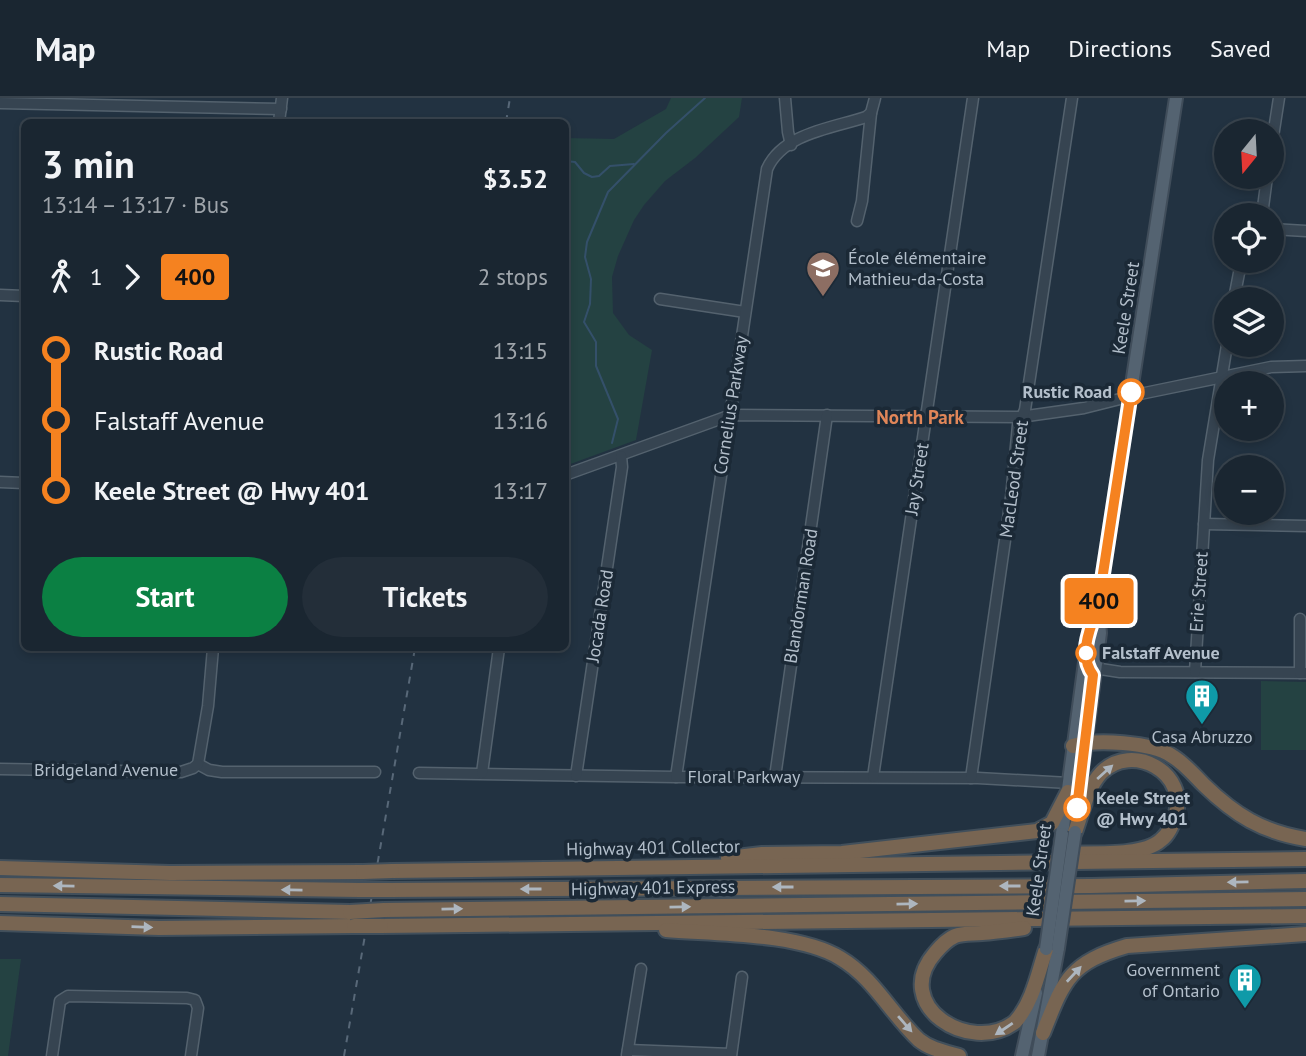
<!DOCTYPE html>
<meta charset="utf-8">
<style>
:root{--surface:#1a2631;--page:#232e39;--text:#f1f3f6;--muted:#9fa5ab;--line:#38434d;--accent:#0b8043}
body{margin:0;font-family:"PT Sans",sans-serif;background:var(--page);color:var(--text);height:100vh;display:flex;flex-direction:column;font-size:26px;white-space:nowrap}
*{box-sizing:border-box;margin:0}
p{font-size:23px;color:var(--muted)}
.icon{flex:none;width:38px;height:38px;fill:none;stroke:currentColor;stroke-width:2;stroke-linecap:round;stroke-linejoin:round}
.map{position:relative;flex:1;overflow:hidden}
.drawer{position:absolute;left:21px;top:21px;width:548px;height:532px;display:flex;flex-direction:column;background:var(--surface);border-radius:10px;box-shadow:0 4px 10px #0003,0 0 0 2px var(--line)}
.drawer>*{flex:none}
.badge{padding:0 14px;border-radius:5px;font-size:24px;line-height:46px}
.needle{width:46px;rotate:198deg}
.tools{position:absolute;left:1214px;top:21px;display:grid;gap:14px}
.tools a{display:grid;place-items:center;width:70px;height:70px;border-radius:50%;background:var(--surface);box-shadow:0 4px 10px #0003,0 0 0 2px var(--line);font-size:35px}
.map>.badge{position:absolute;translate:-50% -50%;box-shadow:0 0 0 4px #fff}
.legs{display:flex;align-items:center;gap:10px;height:77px;padding:0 21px;font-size:23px}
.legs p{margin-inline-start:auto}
.head{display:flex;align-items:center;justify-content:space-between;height:119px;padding:0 21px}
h1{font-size:38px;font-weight:700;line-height:52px}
.action{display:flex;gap:14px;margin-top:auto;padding:14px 21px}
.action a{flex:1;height:80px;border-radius:42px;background:var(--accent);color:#fff;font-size:28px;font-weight:700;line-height:80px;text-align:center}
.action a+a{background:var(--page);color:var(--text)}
ul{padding:0 21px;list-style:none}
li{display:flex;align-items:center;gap:24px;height:70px;font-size:26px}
li i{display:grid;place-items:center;width:10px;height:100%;margin:0 9px;background:currentColor}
li i::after{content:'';width:18px;height:18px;margin:-9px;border:5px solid;border-radius:50%;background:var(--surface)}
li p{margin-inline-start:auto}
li:first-child i{background:linear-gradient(#0000 50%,currentColor 0)}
li:last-child i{background:linear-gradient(currentColor 50%,#0000 0)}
header{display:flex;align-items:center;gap:42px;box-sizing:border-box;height:98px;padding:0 35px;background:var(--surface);border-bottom:2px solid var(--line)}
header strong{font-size:33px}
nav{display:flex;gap:38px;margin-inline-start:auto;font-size:24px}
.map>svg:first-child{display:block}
.green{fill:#244242}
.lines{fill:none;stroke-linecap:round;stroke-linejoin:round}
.stream{stroke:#34506a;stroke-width:2}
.minor-casing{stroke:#54626e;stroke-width:13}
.major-casing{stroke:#404d5a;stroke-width:16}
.highway-casing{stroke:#414f5b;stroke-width:18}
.minor{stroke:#364451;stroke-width:10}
.major{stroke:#546371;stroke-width:12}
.highway{stroke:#786552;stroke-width:14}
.rail{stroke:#586878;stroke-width:2;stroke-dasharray:7 7;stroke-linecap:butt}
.major-bridge-casing{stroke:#404d5a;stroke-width:16;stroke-linecap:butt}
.highway-bridge-casing{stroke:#414f5b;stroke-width:18;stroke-linecap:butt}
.major-bridge{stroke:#546371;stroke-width:12}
.highway-bridge{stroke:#786552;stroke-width:14}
.oneway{fill:#adb6bf}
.line-1-casing{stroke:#fff;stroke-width:16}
.line-1{stroke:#f58220;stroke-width:10}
.stop-1-dot{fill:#fff;stroke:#f58220;stroke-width:3.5}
.labels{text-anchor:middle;stroke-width:7;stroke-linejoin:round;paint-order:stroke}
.poi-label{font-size:18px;fill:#b3bfcb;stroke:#1b2936;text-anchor:start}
.street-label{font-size:18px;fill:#b3bfcb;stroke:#1b2936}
.stop-label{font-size:18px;font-weight:bold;fill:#b3bfcb;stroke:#1b2936;text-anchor:start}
.neighbourhood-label{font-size:19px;font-weight:bold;fill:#e08659;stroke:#1b2936}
</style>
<header>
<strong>Map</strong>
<nav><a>Map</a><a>Directions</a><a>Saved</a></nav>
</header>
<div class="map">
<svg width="1306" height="958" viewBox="0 0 1306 958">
<rect width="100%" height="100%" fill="#223241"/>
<g class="green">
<path d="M671,0H742L739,19L695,60L665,83L644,107L634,122L618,158L612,179L613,215L629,237L652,252L636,342L565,368V40L614,41L666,11Z"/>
<path d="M1261,583L1306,584V652H1261Z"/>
<path d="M0,861H21L8,958H0Z"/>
</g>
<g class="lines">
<g class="stream">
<path d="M565,63L575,64L584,75L592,79L599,78L610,68L634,66"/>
<path d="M612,345L618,321L596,268V244L584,224L590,206L591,181L585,159L587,144L608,94L666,35L705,0"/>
</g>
<g class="minor-casing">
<g id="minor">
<path d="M785,0L788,34L791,47"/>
<path d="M0,5L281,11"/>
<path d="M279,24L282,0"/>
<path d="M1272,45L1279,0"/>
<path d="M1262,117L1267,79"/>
<path d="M857,123L862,103L871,15"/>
<path d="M1272,131L1306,133"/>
<path d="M0,197L24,198"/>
<path d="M660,201L745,214"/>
<path d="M1234,201L1239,175L1246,163"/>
<path d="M565,377L731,317L1020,319L1084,310L1140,296L1271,269L1306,268"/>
<path d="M0,384L24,385"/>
<path d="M1204,426L1306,428"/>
<path d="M1094,570L1120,574L1306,575"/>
<path d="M1195,574L1208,362L1227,247"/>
<path d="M1300,575V521"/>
<path d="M198,666L209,672L222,674H375"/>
<path d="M198,666L208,608L213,550"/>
<path d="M0,671L181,674L193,670L198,666"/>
<path d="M419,675L676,679L978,680L1069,685"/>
<path d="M482,675L499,550"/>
<path d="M576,678L622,369L621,358"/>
<path d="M676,679L767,71C783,35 833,30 866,19L871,15L875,0"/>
<path d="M775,679L827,317"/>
<path d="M873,679L973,0"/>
<path d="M971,680L1011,400L1018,327L1025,312L1072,0"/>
<path d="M628,952L731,956"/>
<path d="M627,957L641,871"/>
<path d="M52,958L60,903L68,898L187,900L195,902L198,910L191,958"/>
<path d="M731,958L742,879"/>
</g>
</g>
<g class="major-casing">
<g id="major">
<path d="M1076,719L1100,535L1098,515"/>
<path d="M1062,736L1089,534L1098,508L1176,0"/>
<path d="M1022,958L1036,895"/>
<path d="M1038,958L1058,850"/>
</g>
</g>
<g class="highway-casing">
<g id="highway">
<path d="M1073,648C1095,641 1152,644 1172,658C1184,665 1194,677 1204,687C1235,717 1262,734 1306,741"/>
<path d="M1061,756C1087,754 1142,760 1161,742C1168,737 1173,726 1175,719C1190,675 1132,643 1101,675C1087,690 1082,715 1075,734"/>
<path d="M728,760L762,756L842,755L1037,733L1052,725L1068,694"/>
<path d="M0,770L170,775L363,774"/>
<path d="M392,773L1306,761"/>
<path d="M0,787L360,792"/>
<path d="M389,792L1091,788L1306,783"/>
<path d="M0,806L350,814"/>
<path d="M384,812L1306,801"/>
<path d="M0,825L159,830L354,828"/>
<path d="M381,828L1306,818"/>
<path d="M1024,830C1010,832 996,834 982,835C974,836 963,835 955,838C948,841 940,849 935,855C890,907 970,958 1015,924C1033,904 1038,875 1046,851"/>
<path d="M666,832C715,836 799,835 840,860C874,880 891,916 919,942C930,951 945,954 959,958"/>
<path d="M1043,935C1064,882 1069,865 1127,848L1306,836"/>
</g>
</g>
<use href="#minor" class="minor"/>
<use href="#major" class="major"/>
<use href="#highway" class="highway"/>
<g class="rail">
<path d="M506,24L510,0"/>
<path d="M344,958L415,550"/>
</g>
<g class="major-bridge-casing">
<g id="major-bridge">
<path d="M1058,850L1075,734"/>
<path d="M1046,851L1062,736"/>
</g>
</g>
<g class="highway-bridge-casing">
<g id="highway-bridge">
<path d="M363,774L392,773"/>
<path d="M360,792H389"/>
<path d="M350,814L384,812"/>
<path d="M354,828H381"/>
</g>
</g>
<use href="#major-bridge" class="major-bridge"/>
<use href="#highway-bridge" class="highway-bridge"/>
</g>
<defs><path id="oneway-solid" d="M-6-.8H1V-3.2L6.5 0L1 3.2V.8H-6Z" transform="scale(1.75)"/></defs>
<g class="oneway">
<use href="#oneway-solid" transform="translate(1105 674) rotate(-42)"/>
<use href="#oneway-solid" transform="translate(1238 784) rotate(179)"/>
<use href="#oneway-solid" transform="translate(64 788) rotate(-179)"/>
<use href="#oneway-solid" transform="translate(1010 788) rotate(180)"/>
<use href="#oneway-solid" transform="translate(783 789) rotate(180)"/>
<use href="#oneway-solid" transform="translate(531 791) rotate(180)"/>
<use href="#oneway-solid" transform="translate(292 792) rotate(-179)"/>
<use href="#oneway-solid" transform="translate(1135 803) rotate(-1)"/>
<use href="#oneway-solid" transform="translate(907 806) rotate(-1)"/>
<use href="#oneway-solid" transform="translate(680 809) rotate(-1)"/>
<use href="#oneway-solid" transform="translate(452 811) rotate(-1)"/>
<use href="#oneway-solid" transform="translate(142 829) rotate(2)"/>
<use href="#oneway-solid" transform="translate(1074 876) rotate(-47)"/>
<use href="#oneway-solid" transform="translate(905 926) rotate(49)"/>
<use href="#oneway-solid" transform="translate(1004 931) rotate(146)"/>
</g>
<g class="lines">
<g class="line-1-casing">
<path id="line-1" d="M1077,710L1093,577C1078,557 1090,530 1098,508L1131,294"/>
</g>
<use href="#line-1" class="line-1"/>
</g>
<defs>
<g id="school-pin" transform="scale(1.75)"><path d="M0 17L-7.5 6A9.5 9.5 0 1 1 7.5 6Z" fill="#8d6e63" stroke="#1b2936"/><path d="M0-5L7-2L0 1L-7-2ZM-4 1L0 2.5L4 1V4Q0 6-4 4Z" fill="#fff"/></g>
<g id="building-pin" transform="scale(1.75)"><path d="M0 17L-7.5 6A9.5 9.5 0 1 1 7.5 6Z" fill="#0f9aa8" stroke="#1b2936"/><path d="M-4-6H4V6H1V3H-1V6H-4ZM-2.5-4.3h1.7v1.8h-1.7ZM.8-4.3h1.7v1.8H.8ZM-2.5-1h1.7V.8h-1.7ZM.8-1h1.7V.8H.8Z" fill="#fff"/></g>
</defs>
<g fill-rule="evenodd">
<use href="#school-pin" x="823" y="170"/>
<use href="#building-pin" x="1202" y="598"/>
<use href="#building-pin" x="1245" y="882"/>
</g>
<g class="stop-1-dot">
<circle cx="1131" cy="294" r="12"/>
<circle cx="1086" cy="555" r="9"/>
<circle cx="1077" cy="710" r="12"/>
</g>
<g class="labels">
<g class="poi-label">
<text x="848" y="166">École élémentaire<tspan x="848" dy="21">Mathieu-da-Costa</tspan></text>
<text x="1202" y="645" text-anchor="middle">Casa Abruzzo</text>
<text x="1220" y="878" text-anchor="end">Government<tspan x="1220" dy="21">of Ontario</tspan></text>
</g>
<g class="street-label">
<text transform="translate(1126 210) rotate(-81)" y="6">Keele Street</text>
<text transform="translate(731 307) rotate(-81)" y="6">Cornelius Parkway</text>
<text transform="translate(917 381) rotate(-81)" y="6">Jay Street</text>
<text transform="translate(1014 381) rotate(-82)" y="6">MacLeod Street</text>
<text transform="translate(1199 494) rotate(-86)" y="6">Erie Street</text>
<text transform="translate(801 498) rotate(-81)" y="6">Blandorman Road</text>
<text transform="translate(600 518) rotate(-81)" y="6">Jocada Road</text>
<text x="106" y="678">Bridgeland Avenue</text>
<text x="744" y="685">Floral Parkway</text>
<text transform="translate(653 750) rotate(-1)" y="6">Highway 401 Collector</text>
<text transform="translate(1039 772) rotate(-82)" y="6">Keele Street</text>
<text transform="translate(653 790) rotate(-1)" y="6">Highway 401 Express</text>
</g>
<g class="stop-label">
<text x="1112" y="300" text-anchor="end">Rustic Road</text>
<text x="1102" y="561">Falstaff Avenue</text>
<text x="1096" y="706">Keele Street<tspan x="1096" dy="21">@ Hwy 401</tspan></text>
</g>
<g class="neighbourhood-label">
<text x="920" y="326">North Park</text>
</g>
</g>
</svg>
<div class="tools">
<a><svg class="needle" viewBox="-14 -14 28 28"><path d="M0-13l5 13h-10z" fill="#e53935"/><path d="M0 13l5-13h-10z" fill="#9fa5ab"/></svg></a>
<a><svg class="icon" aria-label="locate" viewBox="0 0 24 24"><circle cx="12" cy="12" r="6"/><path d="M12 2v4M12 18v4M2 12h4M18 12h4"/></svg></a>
<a><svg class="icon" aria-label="layers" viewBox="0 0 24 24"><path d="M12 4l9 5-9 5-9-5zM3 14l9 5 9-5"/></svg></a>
<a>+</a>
<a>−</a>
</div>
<b class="badge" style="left:1099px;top:503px;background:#f58220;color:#111">400</b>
<section class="drawer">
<div class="head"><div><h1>3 min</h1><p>13:14 – 13:17 · Bus</p></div><b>$3.52</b></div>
<div class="legs"><svg class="icon" aria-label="walk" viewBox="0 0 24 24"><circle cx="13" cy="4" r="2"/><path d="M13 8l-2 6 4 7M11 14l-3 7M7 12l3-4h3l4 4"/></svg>1<svg class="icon" aria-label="forward" viewBox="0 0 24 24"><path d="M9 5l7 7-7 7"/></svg><b class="badge" style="background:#f58220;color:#111">400</b><p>2 stops</p></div>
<ul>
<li><i style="color:#f58220"></i><b>Rustic Road</b><p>13:15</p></li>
<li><i style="color:#f58220"></i><span>Falstaff Avenue</span><p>13:16</p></li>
<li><i style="color:#f58220"></i><b>Keele Street @ Hwy 401</b><p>13:17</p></li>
</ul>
<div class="action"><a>Start</a><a>Tickets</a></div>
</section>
</div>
